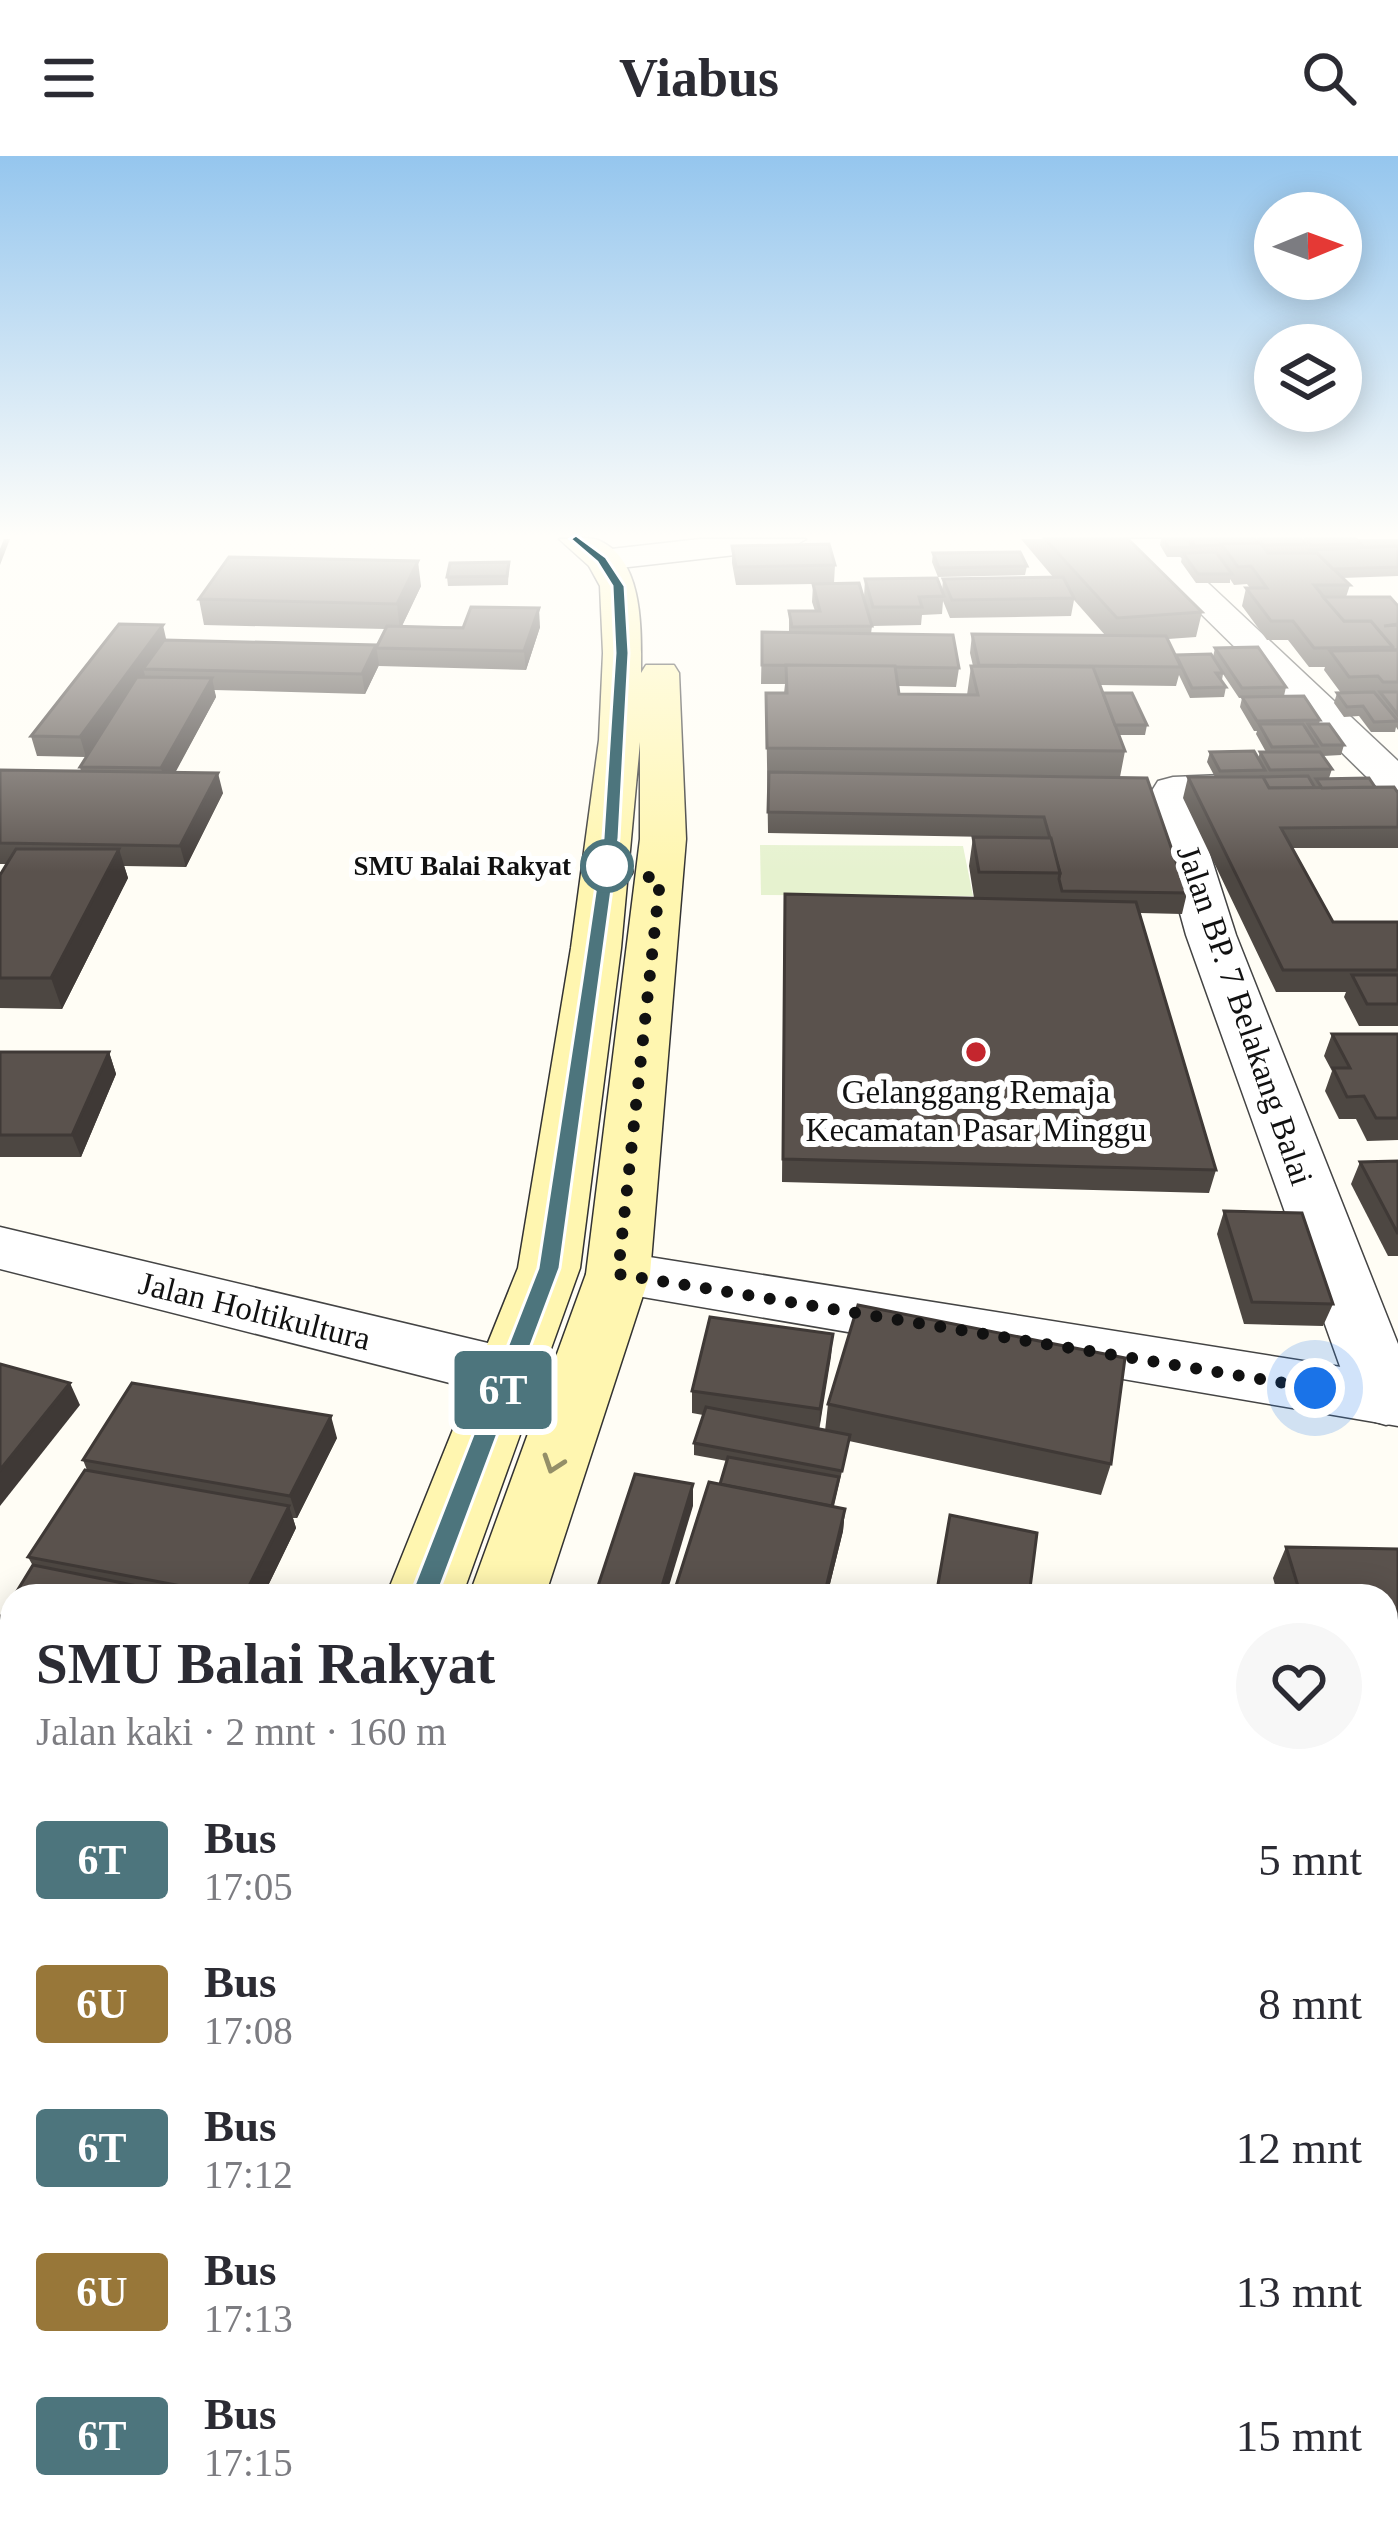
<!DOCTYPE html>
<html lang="id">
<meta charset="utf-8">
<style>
:root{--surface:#fff;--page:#f7f7f7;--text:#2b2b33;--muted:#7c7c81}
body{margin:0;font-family:Georgia,serif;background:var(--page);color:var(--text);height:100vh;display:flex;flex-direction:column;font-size:45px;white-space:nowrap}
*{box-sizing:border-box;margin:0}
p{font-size:39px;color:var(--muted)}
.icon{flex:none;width:66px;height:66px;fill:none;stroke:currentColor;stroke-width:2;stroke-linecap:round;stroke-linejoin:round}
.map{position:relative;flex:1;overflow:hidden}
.side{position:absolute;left:0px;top:1428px;width:1398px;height:951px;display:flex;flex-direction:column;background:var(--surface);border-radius:36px 36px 0 0;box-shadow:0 6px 30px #0003}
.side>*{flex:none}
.badge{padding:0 24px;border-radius:9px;font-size:42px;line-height:78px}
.needle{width:78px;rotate:89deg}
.buttons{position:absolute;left:1254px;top:36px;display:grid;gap:24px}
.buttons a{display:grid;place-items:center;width:108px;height:108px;border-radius:50%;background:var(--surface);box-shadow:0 6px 30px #0003;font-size:60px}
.you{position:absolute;width:60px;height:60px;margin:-30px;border:9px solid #fff;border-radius:50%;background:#1a73e8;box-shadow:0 0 0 18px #1a73e833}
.map>.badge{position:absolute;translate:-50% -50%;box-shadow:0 0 0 6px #fff}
.round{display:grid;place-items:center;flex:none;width:126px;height:126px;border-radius:63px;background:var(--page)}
.head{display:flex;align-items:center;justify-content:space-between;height:204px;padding:0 36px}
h1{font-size:57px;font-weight:800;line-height:90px}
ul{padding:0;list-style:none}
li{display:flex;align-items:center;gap:36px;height:144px;padding:0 36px}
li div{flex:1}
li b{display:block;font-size:45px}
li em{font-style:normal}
li .badge{min-width:132px;font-weight:700;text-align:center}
header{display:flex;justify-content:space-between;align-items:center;height:156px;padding:0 36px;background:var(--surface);font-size:54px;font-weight:800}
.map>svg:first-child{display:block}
.pitch{fill:#e6f2cf}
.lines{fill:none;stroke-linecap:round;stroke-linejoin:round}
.minor-casing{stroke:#444;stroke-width:3}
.tertiary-casing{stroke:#444;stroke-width:3}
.secondary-casing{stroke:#333;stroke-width:3}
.minor{fill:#fff;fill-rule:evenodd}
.tertiary{fill:#fff;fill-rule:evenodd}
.secondary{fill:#fff6b0;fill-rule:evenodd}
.wall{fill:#4d4742;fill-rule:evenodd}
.shaded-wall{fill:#3f3936}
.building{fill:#5a524d;stroke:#3f3936;stroke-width:3}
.oneway{stroke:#948f68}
.line{fill:#4d757d;stroke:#fff;stroke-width:3}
.walk{stroke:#111;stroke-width:12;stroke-dasharray:0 21.6}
.stop-dot{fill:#fff;stroke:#4d757d;stroke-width:6}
.poi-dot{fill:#c4262e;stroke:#fff;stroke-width:4.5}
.labels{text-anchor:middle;stroke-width:12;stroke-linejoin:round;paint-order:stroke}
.far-stop-label{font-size:27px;font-weight:bold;fill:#111;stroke:#fff;text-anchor:end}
.street-label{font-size:33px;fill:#111;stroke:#fff}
.poi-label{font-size:33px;fill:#111;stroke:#fff}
</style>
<header><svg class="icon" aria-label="menu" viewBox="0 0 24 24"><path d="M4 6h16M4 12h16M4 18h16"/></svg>Viabus<svg class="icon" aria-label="search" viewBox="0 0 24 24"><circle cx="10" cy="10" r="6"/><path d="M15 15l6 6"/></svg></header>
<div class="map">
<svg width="1398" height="2378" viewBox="0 0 1398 2378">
<rect width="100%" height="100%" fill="#fffdf5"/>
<path class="pitch" d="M760,689L963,690L973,740L761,739Z"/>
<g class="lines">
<g class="minor-casing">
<g id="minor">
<path d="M700,383H806L789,393L602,414L590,411L585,404L590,397L602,394Z"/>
<path d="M1125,383H1161L1398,605V641L1383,637Z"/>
<path d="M1273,617L1288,621L1295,630L1288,639L1193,645L1236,779L1398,1188V1266L1386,1269L1362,1262L1352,1244L1186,779L1148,641L1158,625L1173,621Z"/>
</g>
</g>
<g class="tertiary-casing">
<g id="tertiary">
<path d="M0,1071L509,1192L533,1200L543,1217L533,1234L509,1242L0,1113Z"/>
<path d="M618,1096L1398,1220V1270L596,1133L586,1118L596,1103Z"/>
</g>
</g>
<g class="secondary-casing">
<g id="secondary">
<path d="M559,383C570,383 588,380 598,384C645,404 641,476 641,517L646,509H674L679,517L686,683L650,1118L545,1440H469L586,1118L640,683V586L621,792L580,1112L462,1440H386L518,1112L571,792L599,584L603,497L600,430L589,410Z"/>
<path d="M33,2367H147L143,2378H29Z"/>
<path d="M149,2367H263L259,2378H145Z"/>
</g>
</g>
<use href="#minor" class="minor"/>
<use href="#tertiary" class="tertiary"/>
<use href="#secondary" class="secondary"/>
</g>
<g class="wall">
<path d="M1021,383H1128L1202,456L1196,481L1168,483L1176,501H1213L1215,492L1286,531L1284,540L1320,564L1319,568L1344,589L1341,599L1323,600L1332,613L1329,622L1398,637V692H1293L1333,766H1398V870H1359L1344,841L1346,836H1276L1183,642L1188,621H1215L1207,606L1210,596L1258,603L1260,596H1266L1256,578L1257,575H1254L1240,551L1242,542H1239L1223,518L1222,524L1226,531L1224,541L1190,542L1179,519L1176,530L1100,529L1103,537L1147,569L1145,579H1119L1125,595L1120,621L1187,737L1182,758L1140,757L1216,1014L1209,1037L782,1026L784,759L974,742L969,710L973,681L1041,682L768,677L766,537H784L785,528H761L762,476H789V455H815L812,446L813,428L736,429L732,407V390L835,409L834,427L864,441L865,423L942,436L943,423L1053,421ZM1074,444L1105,479L972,478L970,497L973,510H971L967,539L899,538L898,530L956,531L959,512L871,478L872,470L921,469L922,459L942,458L943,445L950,462L1071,460Z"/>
<path d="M1161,383H1398V420L1342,422L1350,429L1346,441L1398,450V574L1396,571L1395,576H1371L1359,560L1344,561L1334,547L1337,537H1341L1324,514L1325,511H1309L1288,484H1267L1242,450L1246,432H1250L1247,428L1234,429L1230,423V427H1196L1181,406L1182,401H1167L1160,389Z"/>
<path d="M933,397L1027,410L1025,419L938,421L932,406Z"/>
<path d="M509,406L508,429L448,430L447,421Z"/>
<path d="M421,430L402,470L540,471L526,514L379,510V509L365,538L214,534L216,541L175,616L223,637L186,711L124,710L128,722L62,853L0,852V719L7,708H0V614L81,615L80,611L86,601L37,600L31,580L167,484L376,491L385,473L204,469L199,443Z"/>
<path d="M1332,878H1398V984L1367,985L1356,963H1339L1325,935L1332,915L1324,900Z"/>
<path d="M0,896H109L116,918L81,1001H0Z"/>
<path d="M1398,1005V1100H1388L1351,1028L1360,1006Z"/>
<path d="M1224,1055L1333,1148L1323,1170L1244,1168L1217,1078Z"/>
<path d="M833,1178L819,1273L825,1275L828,1248L1111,1308L1101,1339L849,1285L834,1350L845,1353L843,1375L827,1440H674V1436L720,1328L727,1305L694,1299V1287L703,1259L692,1257V1235Z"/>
<path d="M337,1282L297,1362H293L296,1372L263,1440H14L33,1410L28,1401L87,1314L83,1304Z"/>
<path d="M1286,1391L1398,1393V1677H1386V1440H1278L1273,1422Z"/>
<path d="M12,1443V1576L0,1573V1462Z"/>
<path d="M1386,1687H1398V1813L1386,1770Z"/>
<path d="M0,1784L3,1788L1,1792L12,1794V1962L0,1959Z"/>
<path d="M1386,1823L1398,1824V1972H1386Z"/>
<path d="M1386,2189L1398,2191V2344L1386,2341Z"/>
</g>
<g class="shaded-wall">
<path d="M4,383H10L0,409V393Z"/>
<path d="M418,405L421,430L400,474L397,448Z"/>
<path d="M539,452L540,471L526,514L524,495Z"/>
<path d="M163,469L167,487L143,513L145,519L86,601L80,581Z"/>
<path d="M376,489L379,509L365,538L362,518Z"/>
<path d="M212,522L216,541L167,632L161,612Z"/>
<path d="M218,617L223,637L186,711L180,690Z"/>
<path d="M119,693L128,722L62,853L51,822Z"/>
<path d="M109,896L116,918L81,1001L72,979Z"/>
<path d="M833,1178L831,1201L819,1275L820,1253Z"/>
<path d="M70,1227L80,1249L0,1350V1314Z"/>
<path d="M331,1260L337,1282L297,1362L290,1340Z"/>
<path d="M693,1328V1350L666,1440H659Z"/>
<path d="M289,1350L296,1372L263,1440H244Z"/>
<path d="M845,1353L843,1375L827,1440H824Z"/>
</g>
<g class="building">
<path d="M1045,383H1128L1202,456L1117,462Z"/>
<path d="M1163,383H1187L1193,391L1169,392Z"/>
<path d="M1190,383H1255L1258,387L1195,390Z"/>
<path d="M1259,383H1301L1305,388L1263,389Z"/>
<path d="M1306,383H1356L1361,388L1311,389Z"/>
<path d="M1260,387L1268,397H1317L1350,429H1314L1344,465H1371L1393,491L1314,492L1293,465H1271L1246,432H1267L1251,410L1238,411L1221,388Z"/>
<path d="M829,388L835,409L736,411L732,390Z"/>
<path d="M1398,390V411L1333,413L1317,397H1312L1310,394Z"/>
<path d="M1020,396L1027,410L939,412L933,397Z"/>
<path d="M1216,396L1232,418H1198L1183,397Z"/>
<path d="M229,401L418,405L397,448L199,443Z"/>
<path d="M509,406L507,420L447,421L450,407Z"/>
<path d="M1063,421L1074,442L952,444L943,423Z"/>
<path d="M937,422L944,440L919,441L922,451H873L865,423Z"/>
<path d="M859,427L872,470L792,471L789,455H820L813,428Z"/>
<path d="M1323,441H1390L1398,450V468L1384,470L1398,469V494H1392L1393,491L1371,465H1344Z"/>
<path d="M471,451L539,452L524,495L376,492L387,470L463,472Z"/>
<path d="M119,468L163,469L80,581L31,580Z"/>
<path d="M762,476L953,479L959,512L762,509Z"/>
<path d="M972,478L1166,480L1181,511L979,509Z"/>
<path d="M164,484L376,489L362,518L143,513Z"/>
<path d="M1258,491L1286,531L1242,532L1215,492Z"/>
<path d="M1398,494V526H1383L1378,520L1349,521L1330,495Z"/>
<path d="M1211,498L1223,517H1216L1226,531L1192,532L1176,499Z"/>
<path d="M786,509L895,510L899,538L978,539L971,510L1093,511L1125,595L767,592L766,537H787Z"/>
<path d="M137,521L212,522L161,612L80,611Z"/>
<path d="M1374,536L1398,565L1374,566L1363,550L1347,551L1337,537Z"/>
<path d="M1380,536H1398V559Z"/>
<path d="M1103,537H1132L1147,569H1115Z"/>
<path d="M1304,540L1320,564L1257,565L1242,541Z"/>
<path d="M1259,568H1303L1317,590L1272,591Z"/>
<path d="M1308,568H1329L1344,589H1322Z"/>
<path d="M1254,595L1265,614L1220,615L1210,596Z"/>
<path d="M1260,596H1320L1332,613L1270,614Z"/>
<path d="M0,614L218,617L180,690L0,687Z"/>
<path d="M769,616L1147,622L1187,737L1062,735L1059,723L1060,717L1044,661L768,656Z"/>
<path d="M1308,620L1315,632H1269L1262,621Z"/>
<path d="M1188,621H1263L1269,632L1394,631L1398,637V671L1281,672L1333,766H1398V814H1283Z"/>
<path d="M1369,622L1375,631L1322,632L1316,623Z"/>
<path d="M973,681L1051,682L1060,717L979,716Z"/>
<path d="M16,693H119L51,822H0V719Z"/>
<path d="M785,738L1136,746L1216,1014L783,1003Z"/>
<path d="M1352,819H1398V848H1367Z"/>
<path d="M1332,878H1398V962H1376L1364,940L1347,941L1333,912H1350Z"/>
<path d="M0,896H109L72,979H0Z"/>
<path d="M1398,1005V1078L1360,1006Z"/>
<path d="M1224,1055L1302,1057L1333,1148L1252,1146Z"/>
<path d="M858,1149L1125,1202L1111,1308L828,1248Z"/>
<path d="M710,1161L833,1178L820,1253L692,1235Z"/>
<path d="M0,1208L70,1227L0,1314Z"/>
<path d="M132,1227L331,1260L290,1340L83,1304Z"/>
<path d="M706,1251L850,1279L842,1315L694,1287Z"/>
<path d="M728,1301L839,1321L832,1350L720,1328Z"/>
<path d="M85,1314L289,1350L244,1440H234L28,1401Z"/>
<path d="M635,1318L693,1328L659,1440L595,1439Z"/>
<path d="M709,1326L845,1353L824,1440H694L674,1436Z"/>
<path d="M950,1359L1037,1377L1029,1440H936Z"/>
<path d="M1286,1391L1398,1393V1649L1386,1648V1440H1301Z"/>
<path d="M33,1409L187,1440H14Z"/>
<path d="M12,1443V1483L0,1481V1462Z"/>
<path d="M0,1495L12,1498V1557L0,1555Z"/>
<path d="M1386,1687H1398V1744L1386,1702Z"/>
<path d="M0,1792L12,1794V1948L0,1946Z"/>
<path d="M1386,1823L1398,1824V1955L1386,1954Z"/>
<path d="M1386,2189L1398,2191V2331L1386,2328Z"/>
<path d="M570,2367H1303V2378H567Z"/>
</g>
<defs><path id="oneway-chevron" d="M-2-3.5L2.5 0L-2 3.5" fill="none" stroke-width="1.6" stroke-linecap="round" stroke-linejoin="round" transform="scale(3)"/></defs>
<use class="oneway" href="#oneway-chevron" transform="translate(553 1308) rotate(109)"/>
<linearGradient id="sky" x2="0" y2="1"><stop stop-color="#95c6ee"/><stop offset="0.53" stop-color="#fffefa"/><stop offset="1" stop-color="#fffefa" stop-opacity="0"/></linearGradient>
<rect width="1398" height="716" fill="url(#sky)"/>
<path class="line" d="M576,379L606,401L625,430L629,497L619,682L560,1112L437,1440L424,1451L410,1440L538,1112L582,825L603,682L615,497L612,430L597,406L570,383Z"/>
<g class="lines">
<path class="walk" d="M607,710L660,724L618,1118L1315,1232"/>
</g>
<circle class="stop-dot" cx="607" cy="710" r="24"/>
<circle class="poi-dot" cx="976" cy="896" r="12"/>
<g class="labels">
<g class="far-stop-label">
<text x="571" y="719">SMU Balai Rakyat</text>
</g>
<g class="street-label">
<text transform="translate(1246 859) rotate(71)" y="12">Jalan BP. 7 Belakang Balai</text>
<text transform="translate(255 1154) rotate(14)" y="12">Jalan Holtikultura</text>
</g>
<g class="poi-label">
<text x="976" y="947">Gelanggang Remaja<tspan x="976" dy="38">Kecamatan Pasar Minggu</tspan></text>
</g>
</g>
</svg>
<div class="buttons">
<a><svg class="needle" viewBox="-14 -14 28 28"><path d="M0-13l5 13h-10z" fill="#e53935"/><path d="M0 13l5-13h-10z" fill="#7c7c81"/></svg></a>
<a><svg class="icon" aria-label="layers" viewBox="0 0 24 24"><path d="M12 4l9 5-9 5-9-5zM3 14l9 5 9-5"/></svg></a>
</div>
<div class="you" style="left:1315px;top:1232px"></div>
<b class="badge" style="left:503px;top:1234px;background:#4d757d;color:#fff">6T</b>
<section class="side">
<div class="head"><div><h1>SMU Balai Rakyat</h1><p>Jalan kaki · 2 mnt · 160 m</p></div><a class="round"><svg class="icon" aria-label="heart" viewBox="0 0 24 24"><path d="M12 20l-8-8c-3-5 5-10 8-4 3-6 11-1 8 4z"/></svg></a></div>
<ul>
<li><span class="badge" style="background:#4d757d;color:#fff">6T</span><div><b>Bus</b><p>17:05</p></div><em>5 mnt</em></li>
<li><span class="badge" style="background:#987739;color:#fff">6U</span><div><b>Bus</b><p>17:08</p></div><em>8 mnt</em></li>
<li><span class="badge" style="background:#4d757d;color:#fff">6T</span><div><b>Bus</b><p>17:12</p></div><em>12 mnt</em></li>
<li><span class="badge" style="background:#987739;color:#fff">6U</span><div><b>Bus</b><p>17:13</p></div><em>13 mnt</em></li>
<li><span class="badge" style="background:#4d757d;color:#fff">6T</span><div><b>Bus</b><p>17:15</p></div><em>15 mnt</em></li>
</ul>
</section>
</div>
